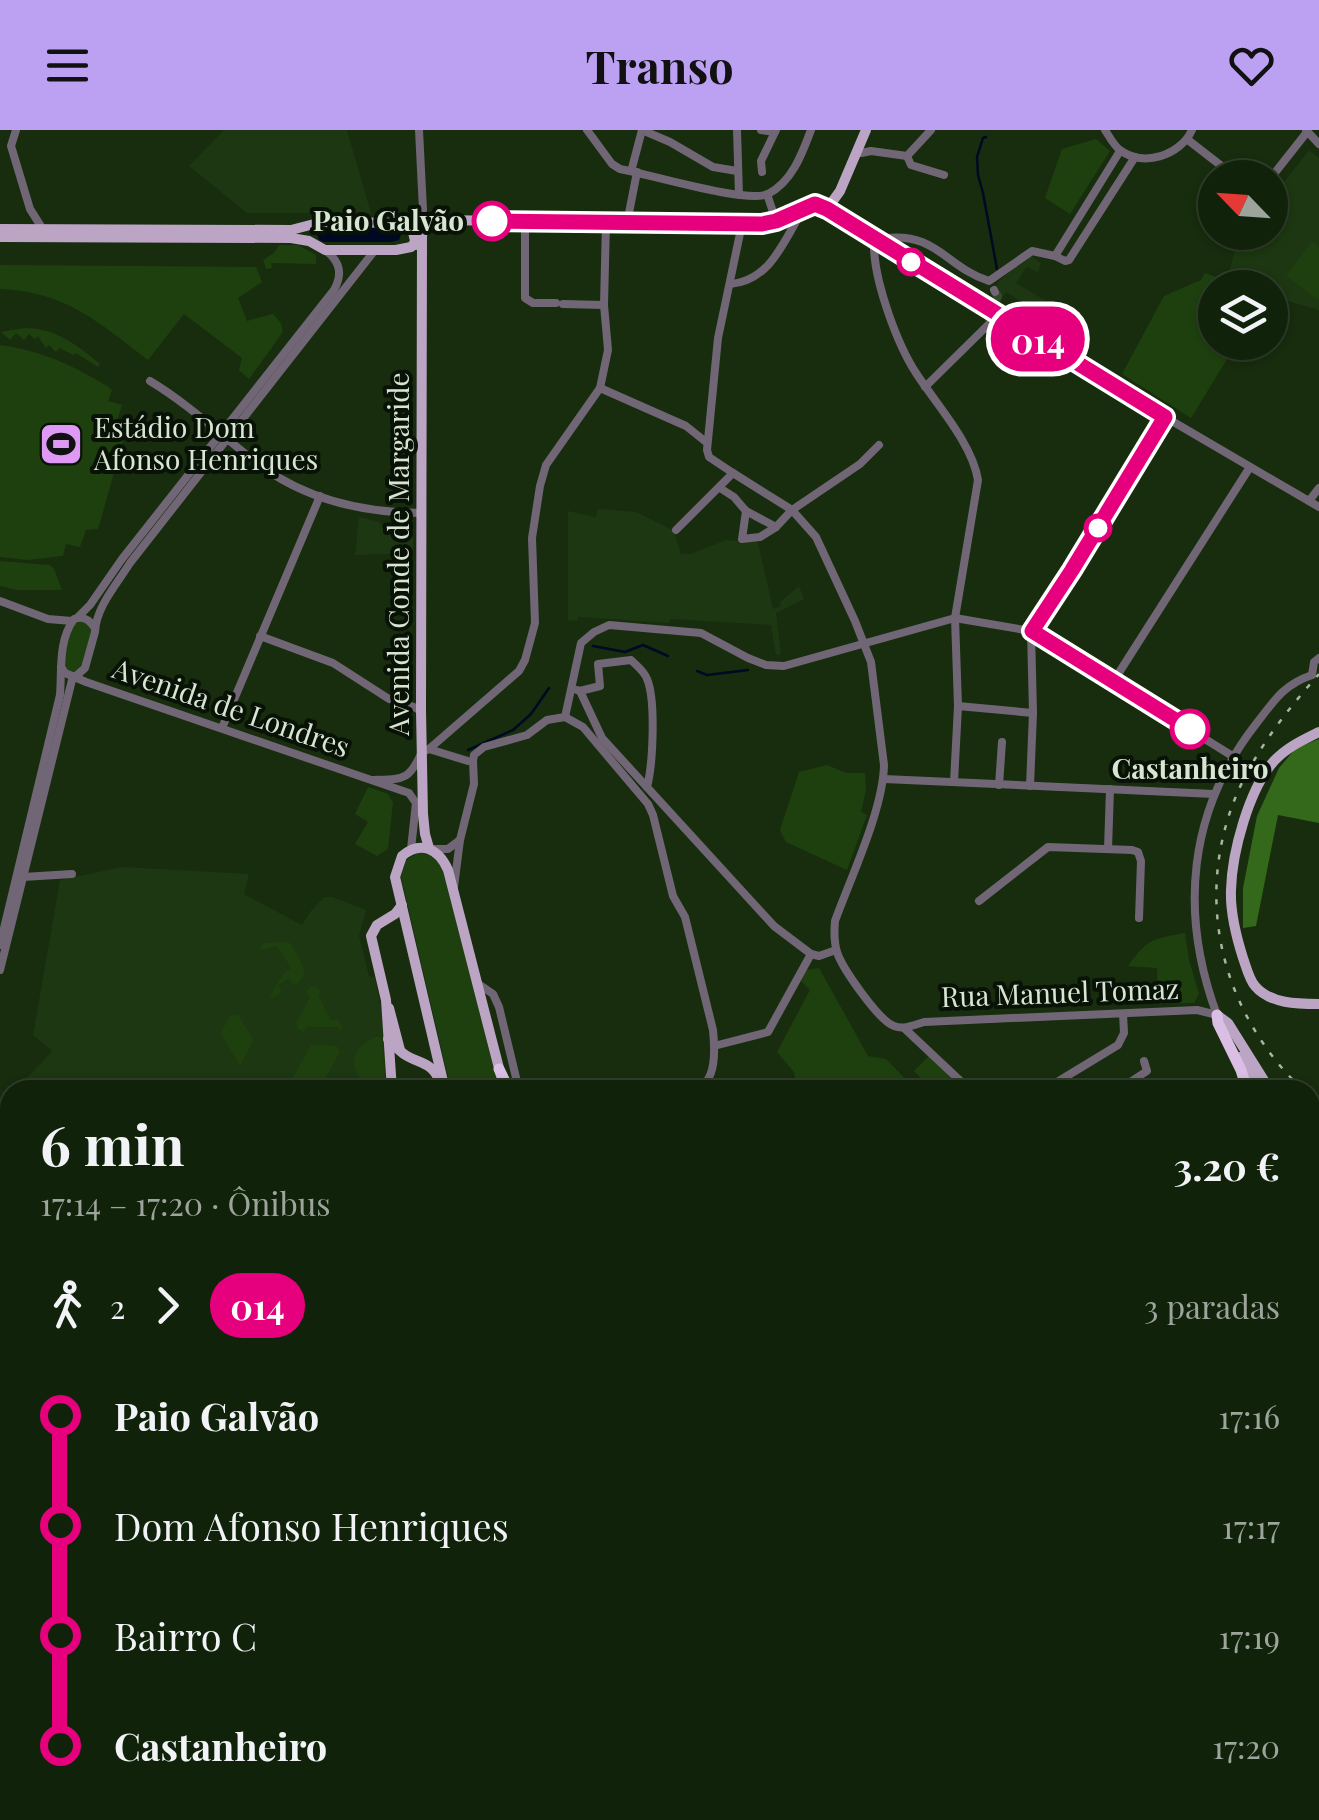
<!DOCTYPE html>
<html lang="pt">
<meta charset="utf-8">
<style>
:root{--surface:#11220a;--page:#1e2f18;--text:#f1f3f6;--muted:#9ca49c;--line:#303f2b;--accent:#bca0f2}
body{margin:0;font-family:"Playfair Display",serif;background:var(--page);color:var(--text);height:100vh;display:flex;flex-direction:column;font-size:38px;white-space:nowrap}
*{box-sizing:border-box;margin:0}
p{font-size:32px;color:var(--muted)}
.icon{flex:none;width:55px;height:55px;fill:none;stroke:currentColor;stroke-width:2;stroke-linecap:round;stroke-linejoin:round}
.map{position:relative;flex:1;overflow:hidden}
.details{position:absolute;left:0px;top:950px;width:1320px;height:740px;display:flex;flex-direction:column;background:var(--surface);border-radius:30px 30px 0 0;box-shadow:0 2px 8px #0004,0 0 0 2px var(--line)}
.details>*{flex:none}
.badge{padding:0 20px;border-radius:32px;font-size:35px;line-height:65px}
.needle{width:65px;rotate:295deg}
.controls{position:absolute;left:1198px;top:30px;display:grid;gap:20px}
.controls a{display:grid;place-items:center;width:90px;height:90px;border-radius:50%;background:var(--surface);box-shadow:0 2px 8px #0004,0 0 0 2px var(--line);font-size:50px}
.map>.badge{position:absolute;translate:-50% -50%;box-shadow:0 0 0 5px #fff}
.legs{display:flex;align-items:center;gap:15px;height:110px;padding:0 40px;font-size:32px}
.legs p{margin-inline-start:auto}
.headline{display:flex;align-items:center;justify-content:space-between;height:170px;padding:0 40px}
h1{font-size:55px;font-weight:700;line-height:75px}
ul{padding:0 40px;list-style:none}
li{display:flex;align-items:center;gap:35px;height:110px;font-size:38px}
li i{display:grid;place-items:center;width:15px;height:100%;margin:0 12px;background:currentColor}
li i::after{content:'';width:25px;height:25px;margin:-12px;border:8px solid;border-radius:50%;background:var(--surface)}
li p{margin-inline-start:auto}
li:first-child i{background:linear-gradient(#0000 50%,currentColor 0)}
li:last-child i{background:linear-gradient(currentColor 50%,#0000 0)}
header{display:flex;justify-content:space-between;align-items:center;height:130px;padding:0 40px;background:var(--accent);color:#111;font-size:45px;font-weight:700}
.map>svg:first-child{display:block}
.built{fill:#1c3711}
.green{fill:#1e400f}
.forest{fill:#34691b}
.water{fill:#000924}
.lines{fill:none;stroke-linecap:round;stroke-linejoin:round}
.stream{stroke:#000924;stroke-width:2.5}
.minor-tunnel{stroke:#34492b;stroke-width:8;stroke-dasharray:8 4;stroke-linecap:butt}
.minor{stroke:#716675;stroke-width:8}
.major{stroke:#bca5c4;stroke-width:10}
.highway{stroke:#dabee4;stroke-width:11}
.rail{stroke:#a7b7a1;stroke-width:2.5;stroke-dasharray:5 10;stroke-linecap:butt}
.line-1-casing{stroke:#fff;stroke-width:22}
.line-1{stroke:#e6007e;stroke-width:15}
.stop-1-dot{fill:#fff;stroke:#e6007e;stroke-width:5}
.labels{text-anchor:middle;stroke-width:8;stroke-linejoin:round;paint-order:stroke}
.stop-label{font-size:28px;font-weight:bold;fill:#d7e5d2;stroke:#091206;text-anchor:end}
.poi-label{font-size:28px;fill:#d7e5d2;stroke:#091206;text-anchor:start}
.street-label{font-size:28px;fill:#d7e5d2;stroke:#091206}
</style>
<header><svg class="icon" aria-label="menu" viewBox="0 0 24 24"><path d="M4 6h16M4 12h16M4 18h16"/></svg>Transo<svg class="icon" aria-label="heart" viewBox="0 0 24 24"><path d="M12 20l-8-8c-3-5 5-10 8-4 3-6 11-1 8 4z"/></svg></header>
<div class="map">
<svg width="1319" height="1690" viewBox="0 0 1319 1690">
<rect width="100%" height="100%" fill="#172d0e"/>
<g class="built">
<path d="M224,0H347L371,83H247L189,36Z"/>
<path d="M1309,20L1319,28V180L1270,166V158L1243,157L1227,152L1233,126L1240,110L1245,103L1270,102V70Z"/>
<path d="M1029,125L1041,133L1038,142L1027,137L1016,153L1045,170L1038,182L1006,162L998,174L989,168L998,152Z"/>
<path d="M598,379L636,382L665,396L674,401L681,424H690L726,410L758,412L773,479L781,476L780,472L799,456L804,469L776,483L781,524L776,525L771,495L670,489L669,493L578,487L577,491L568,490V381L596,387Z"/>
<path d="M359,387L380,392L381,395L413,394V423L355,425Z"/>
<path d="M122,737L249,744L244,764L302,795L310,782L324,767H333L366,780L359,806L369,846L375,847L382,884L388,960H30L26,949L52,921L33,905L60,750Z"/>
<path d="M3,1495L10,1502V1669L0,1666V1545L6,1518Z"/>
<path d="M560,1680H651V1690H561Z"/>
</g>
<g class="green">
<path d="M1096,9L1110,21L1070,84L1045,68L1062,19Z"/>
<path d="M1312,112L1319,117V170L1286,146Z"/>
<path d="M279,115H298L316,125V134L271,133L272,138L266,139L263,130L274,123Z"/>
<path d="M0,135L256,137L262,152L238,168L247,191L273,184L281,193L283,202L249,249L239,240L242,228L184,184L148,230C98,192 67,162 0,159Z"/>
<path d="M1205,143L1243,157L1215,158V212L1246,213L1238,224L1232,221L1191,288L1122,244L1164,166L1201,150Z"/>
<path d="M25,198C56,198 77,215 100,234L98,237L76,223L73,225L60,218L56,222L49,215L46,218L38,206L35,209L29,204L24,210L16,203L10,210L1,202Z"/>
<path d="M0,215C39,220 73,235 107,256L112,260L108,271L122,275L116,294L120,296V299L126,301L98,399L86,400L80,417L66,414L63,426L27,430L0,427Z"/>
<path d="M0,431L50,435L54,439L62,460H17L0,456Z"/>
<path d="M83,490L93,498L83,539L78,543L70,544L62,536L71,495Z"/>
<path d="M827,635L846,643H865L866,660L861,682L867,685L847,740L786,712L780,700L799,642Z"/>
<path d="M368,657L388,664L393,672L388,719L377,726L355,714L368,692L355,684Z"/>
<path d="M418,723C432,723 437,729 444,742L499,960H451L401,747L406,730Z"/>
<path d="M1185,803L1189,830L1199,864L1194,873L1158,874L1157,838L1128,836C1148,808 1153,809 1185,803Z"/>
<path d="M288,812L292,815L305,841L300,851L294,855L288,849L278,855L282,862L273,868L270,867L283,844L291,838L277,816L259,820L263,813Z"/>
<path d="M819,838L868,926L886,929L916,960H797L794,942L777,922L810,860L801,851L806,840Z"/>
<path d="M311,857H317L321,861L318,865L331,890H338L342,896L341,900L338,901L339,897H306L304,902L298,899L296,893L310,867L306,861Z"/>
<path d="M231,885H238L254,910L240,935L220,903Z"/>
<path d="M377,906L382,909L386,960C371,960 365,958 358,945C347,925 360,915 377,906Z"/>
<path d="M311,915L337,916L340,922L324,950L316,959L286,960Z"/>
<path d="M929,926L963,960H932L914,941Z"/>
</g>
<path class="forest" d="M1319,609V693L1278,685L1256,796L1243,798V758L1257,686L1279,638L1296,618Z"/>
<path class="water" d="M324,97L396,98L401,105L399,110L391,112H324L319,110L317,104L319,99Z"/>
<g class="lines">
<g class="stream">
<path d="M986,7L983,8L977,27L978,45L983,63L997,139"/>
<path d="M593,516L625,522L643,515L668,526"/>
<path d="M697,541L707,545L748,540"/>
<path d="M468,620L513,600L531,584L549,558"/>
<path d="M720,1680L725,1690"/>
<path d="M853,1680L854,1690"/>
</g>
<path class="minor-tunnel" d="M992,191L989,189L998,166L995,162"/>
<g class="minor">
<path d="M16,0L11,16L30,79L42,98"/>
<path d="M587,0L612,34L620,39C648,44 747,74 768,64C792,52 802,24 811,0"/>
<path d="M642,0L670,12L713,37L737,41"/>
<path d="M737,0L739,65"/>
<path d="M761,0L775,2L776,0"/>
<path d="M1105,0C1109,6 1114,16 1120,20C1143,38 1181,25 1192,0"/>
<path d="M1306,0L1319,14"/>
<path d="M1188,10L1237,48"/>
<path d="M1120,21L1055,126L1065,131L1069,130L1135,27"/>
<path d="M861,23L871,21L907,26L931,0"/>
<path d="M907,26L911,35L944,45"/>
<path d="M632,38L642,0"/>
<path d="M762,42L761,31L775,2"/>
<path d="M1270,49L1307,2"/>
<path d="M767,64L776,91"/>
<path d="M827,79L1165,287L1319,377"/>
<path d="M525,91V168L533,173H556"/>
<path d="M408,93L419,88L423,80L419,0"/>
<path d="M627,93L637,42"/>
<path d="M742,94L718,208L707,320L709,327L733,343L792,380L816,407L855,491L871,532L884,635C883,680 851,747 835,791C834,802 834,812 837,822C842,838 879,891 894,896C904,900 914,895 924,892L1197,880L1217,885"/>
<path d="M730,154C767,151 781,118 798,88L796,83"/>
<path d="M994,160L995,162"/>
<path d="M563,174L604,175"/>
<path d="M150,251C190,275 224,308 261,336C308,370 365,383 422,383"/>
<path d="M925,257L992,191"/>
<path d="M600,258L686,296L706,312"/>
<path d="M720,358L734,367L746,381L776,397"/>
<path d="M1309,371L1319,358"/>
<path d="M746,381L742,409L760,407L776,397L792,380L860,334L879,315"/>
<path d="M676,400L733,343"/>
<path d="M0,471L48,489L72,491"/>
<path d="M77,488L90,475L122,429L334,160C343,144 340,131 325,120"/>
<path d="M1031,501L1058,461L1165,287"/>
<path d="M260,506L333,533L389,569L414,577L421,581"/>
<path d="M61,537L65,543L86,552L409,663L416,673L411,719"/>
<path d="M1312,545L1314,532L1319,528"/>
<path d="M75,547L85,538L95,502C96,477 117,454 130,433L375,120"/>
<path d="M1113,552L1250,337"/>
<path d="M577,560L580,561L600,556L598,534L631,530C636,535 645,542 647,549C656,570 653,634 647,657"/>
<path d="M580,561L602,608L774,796L811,824L819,826L836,820"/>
<path d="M958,576L1033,583"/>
<path d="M565,587L581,513L594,502L609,495L701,503L748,528L766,535L784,536L955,488L1031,501L1234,627"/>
<path d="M565,587L583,597L648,674L653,685L673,766L685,787L713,900C715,920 717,951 696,960"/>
<path d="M222,598L320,366"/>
<path d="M429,619L468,631"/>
<path d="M884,649L1214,664"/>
<path d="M373,650C403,649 409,651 422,622L429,619L519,541L525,530L535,493L532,408L540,356L546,335L600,258L608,220L604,175L606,93"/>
<path d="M954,652L958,576L955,488L978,350C972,313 936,274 916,243C897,214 875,153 874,118L883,114L887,108C937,103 946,137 989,151L1032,121L1055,126"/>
<path d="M999,655L1002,612"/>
<path d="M1030,656L1033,583L1031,501"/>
<path d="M433,719H448L460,710"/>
<path d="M1108,719L1110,659"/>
<path d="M23,747L72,744"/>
<path d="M454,757L460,710L474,654L473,631L474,625L484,617L527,605L547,590L565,587"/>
<path d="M979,771L1048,717L1132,720L1138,722L1141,731L1139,788"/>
<path d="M0,815L60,565C62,539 58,511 74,489C83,486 89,489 94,497"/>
<path d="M0,840L73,546"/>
<path d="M477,853L493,864L499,877L519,960"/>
<path d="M1217,885C1179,783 1188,681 1256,594C1274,571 1283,555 1312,545"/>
<path d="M904,898L970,960"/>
<path d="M714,916L768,902L811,824"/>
<path d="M1044,960L1118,915L1124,903L1123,884"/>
<path d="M1118,960L1147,941L1144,931"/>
<path d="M1310,1121L1319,1123"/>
<path d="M1310,1211L1314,1188L1319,1182"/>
<path d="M1310,1242L1319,1244"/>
<path d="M0,1254L10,1277"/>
<path d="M1310,1399L1319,1409"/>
<path d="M0,1465L10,1460"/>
<path d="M1310,1465H1319"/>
<path d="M149,1680L153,1690"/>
<path d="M269,1680L271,1689"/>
<path d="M422,1680L424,1690"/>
<path d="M513,1680L515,1690"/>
<path d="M833,1690L834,1680"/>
</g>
<g class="major">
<path d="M0,99L291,100L322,92L408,93L412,98L416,115"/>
<path d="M422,105L421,581L423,684L425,704L429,718"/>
<path d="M0,107L291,108L309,111L325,120H396L411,117L422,105L426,96L438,90L761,94L776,91L815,75L827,79L840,61L866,0"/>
<path d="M1319,602C1303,610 1287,617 1274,631C1249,659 1232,722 1231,760C1230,783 1236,806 1243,828C1246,836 1249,849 1255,856C1270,874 1298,874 1319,874"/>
<path d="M389,878L400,920"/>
<path d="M1217,885L1228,893L1270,960"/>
<path d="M388,909C394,915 400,922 407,926C421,934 432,933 439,950"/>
<path d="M1240,927L1261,960"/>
<path d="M392,960L386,870L371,806L377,795L395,784L402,775"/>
<path d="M445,960L395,747L402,726C421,710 439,719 448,740L501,946"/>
<path d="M1310,994L1319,998"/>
<path d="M554,1680L555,1690"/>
</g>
<g class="highway">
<path d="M1217,885L1218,893L1241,940L1247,960"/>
<path d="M499,939L509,960"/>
<path d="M1310,1006L1319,1008"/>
<path d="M1310,1021L1319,1023"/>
<path d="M0,1111H10"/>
<path d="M0,1119H10"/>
<path d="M659,1690L660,1680"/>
<path d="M673,1690L674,1680"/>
</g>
<path class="rail" d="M1303,960C1224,885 1194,775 1234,671C1252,625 1286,581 1319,544"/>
</g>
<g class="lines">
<g class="line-1-casing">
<path id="line-1" d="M492,91L762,94L776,91L815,74L827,79L1165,287L1072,440L1032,501L1190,599"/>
</g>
<use href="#line-1" class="line-1"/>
</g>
<defs>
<g id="stadium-square" transform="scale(2.25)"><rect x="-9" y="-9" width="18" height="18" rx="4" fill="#dd99f3" stroke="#091206"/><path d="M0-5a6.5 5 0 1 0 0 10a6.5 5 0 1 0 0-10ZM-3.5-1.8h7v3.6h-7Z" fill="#111"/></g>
</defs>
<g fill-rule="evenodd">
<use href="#stadium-square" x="61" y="314"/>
</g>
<g class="stop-1-dot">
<circle cx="492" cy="91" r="18"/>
<circle cx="911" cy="132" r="12"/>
<circle cx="1098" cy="398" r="12"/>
<circle cx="1190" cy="599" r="18"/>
</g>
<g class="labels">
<g class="stop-label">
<text x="464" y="101">Paio Galvão</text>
<text x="1190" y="649" text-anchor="middle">Castanheiro</text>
</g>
<g class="poi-label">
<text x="94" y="308">Estádio Dom<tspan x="94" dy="32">Afonso Henriques</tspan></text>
</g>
<g class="street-label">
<text transform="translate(399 424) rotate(-90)" y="10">Avenida Conde de Margaride</text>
<text transform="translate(231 578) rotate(19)" y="10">Avenida de Londres</text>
<text transform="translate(1060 863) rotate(-2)" y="10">Rua Manuel Tomaz</text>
</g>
</g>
</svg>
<div class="controls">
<a><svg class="needle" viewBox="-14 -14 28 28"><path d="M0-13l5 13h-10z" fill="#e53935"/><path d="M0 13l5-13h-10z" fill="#9ca49c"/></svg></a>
<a><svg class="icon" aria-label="layers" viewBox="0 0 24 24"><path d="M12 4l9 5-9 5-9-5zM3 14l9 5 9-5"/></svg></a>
</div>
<b class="badge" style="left:1038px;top:209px;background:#e6007e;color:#fff">014</b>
<section class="details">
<div class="headline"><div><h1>6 min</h1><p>17:14 – 17:20 · Ônibus</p></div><b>3.20 €</b></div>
<div class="legs"><svg class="icon" aria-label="walk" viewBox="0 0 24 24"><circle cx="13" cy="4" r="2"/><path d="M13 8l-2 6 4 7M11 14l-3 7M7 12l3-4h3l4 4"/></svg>2<svg class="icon" aria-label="forward" viewBox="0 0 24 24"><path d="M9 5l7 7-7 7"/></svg><b class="badge" style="background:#e6007e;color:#fff">014</b><p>3 paradas</p></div>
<ul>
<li><i style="color:#e6007e"></i><b>Paio Galvão</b><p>17:16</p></li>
<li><i style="color:#e6007e"></i><span>Dom Afonso Henriques</span><p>17:17</p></li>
<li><i style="color:#e6007e"></i><span>Bairro C</span><p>17:19</p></li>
<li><i style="color:#e6007e"></i><b>Castanheiro</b><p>17:20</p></li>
</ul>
</section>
</div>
